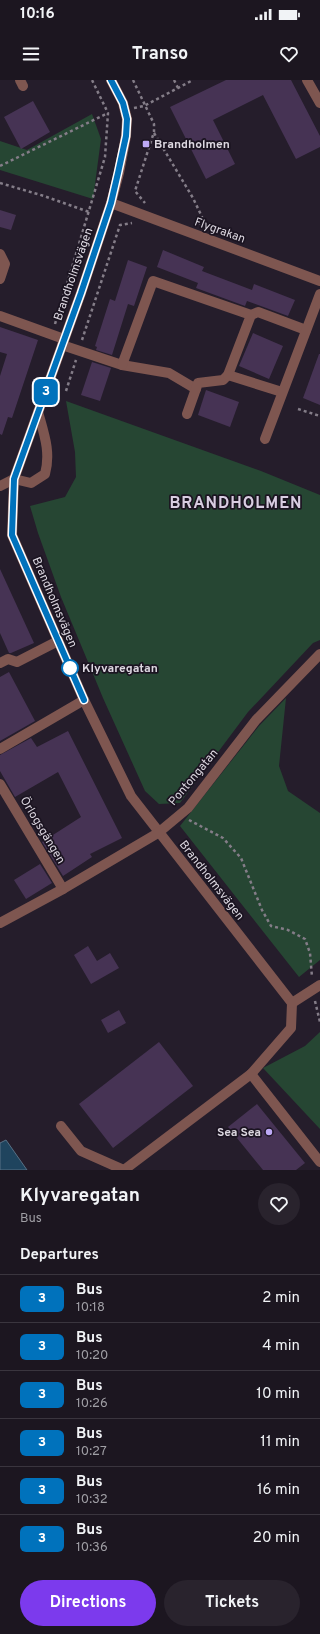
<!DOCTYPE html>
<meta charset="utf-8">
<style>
:root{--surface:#1c1620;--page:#29232d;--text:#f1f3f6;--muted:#a09fa5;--line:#3a353e;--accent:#7c3aed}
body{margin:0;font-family:Overpass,sans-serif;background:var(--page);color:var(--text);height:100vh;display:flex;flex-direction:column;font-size:15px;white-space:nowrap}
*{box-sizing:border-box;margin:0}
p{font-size:13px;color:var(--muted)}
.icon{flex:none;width:22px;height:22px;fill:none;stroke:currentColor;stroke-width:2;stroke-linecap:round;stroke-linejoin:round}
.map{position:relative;height:1090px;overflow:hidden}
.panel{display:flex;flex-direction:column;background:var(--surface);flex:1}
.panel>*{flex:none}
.badge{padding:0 8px;border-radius:6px;font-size:14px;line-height:26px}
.map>.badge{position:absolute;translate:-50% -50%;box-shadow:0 0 0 2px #fff}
h2{padding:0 20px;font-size:15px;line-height:36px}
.round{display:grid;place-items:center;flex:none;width:42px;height:42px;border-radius:21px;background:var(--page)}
.headline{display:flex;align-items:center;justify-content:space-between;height:68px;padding:0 20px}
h1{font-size:19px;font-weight:700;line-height:30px}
.primary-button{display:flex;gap:8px;margin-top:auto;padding:8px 20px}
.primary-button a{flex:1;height:46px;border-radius:24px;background:var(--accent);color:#fff;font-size:16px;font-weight:700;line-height:46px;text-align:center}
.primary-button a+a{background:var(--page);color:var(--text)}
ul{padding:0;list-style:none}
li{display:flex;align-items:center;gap:12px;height:48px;padding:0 20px;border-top:1px solid var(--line)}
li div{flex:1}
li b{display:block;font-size:15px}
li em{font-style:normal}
li .badge{min-width:44px;font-weight:700;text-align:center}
.status{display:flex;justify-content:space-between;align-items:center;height:28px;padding:0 20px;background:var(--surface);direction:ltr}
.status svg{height:11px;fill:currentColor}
header{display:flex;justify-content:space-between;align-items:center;height:52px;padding:0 20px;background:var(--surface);font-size:18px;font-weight:700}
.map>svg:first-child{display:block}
.green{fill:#264633}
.water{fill:#1f445e;stroke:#587085}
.building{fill:#463354}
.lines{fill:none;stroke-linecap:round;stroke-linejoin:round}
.path{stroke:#847d88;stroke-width:2.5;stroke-dasharray:3 3;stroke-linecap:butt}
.minor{stroke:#7e5650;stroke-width:10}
.line-casing{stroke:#fff;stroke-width:9}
.line{stroke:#0072bc;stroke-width:6}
.poi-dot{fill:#bda9f5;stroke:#1b1421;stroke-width:1.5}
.stop-dot{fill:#fff;stroke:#0072bc;stroke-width:2}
.labels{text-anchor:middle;stroke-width:3.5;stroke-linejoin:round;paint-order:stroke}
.poi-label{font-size:12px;font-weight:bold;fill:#dcd7e0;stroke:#1b1421;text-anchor:start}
.street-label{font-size:12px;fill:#dcd7e0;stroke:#1b1421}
.stop-label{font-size:12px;font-weight:bold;fill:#dcd7e0;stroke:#1b1421;text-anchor:start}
.district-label{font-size:16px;font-weight:bold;letter-spacing:1px;fill:#d8cde1;stroke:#1b1421}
</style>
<div class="status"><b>10:16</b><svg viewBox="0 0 49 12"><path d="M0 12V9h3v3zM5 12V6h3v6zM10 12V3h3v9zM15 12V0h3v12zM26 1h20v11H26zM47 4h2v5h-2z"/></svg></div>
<header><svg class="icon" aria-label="menu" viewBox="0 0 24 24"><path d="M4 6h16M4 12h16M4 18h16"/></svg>Transo<svg class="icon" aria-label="heart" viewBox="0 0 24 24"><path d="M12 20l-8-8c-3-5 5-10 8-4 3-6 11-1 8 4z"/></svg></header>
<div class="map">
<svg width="320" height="1090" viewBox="0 0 320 1090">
<rect width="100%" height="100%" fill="#251d2b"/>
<g class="green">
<path d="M92,34L101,59L93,119L0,90V61L27,70Z"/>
<path d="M66,321L261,391L320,415V560L313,563L248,632L180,723L159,724L145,711L103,618L61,517L38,453L30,426L65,417L76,397L75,372Z"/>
<path d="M286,618L279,686L288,711L320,733V880L299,897L180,746L259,646Z"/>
<path d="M320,952V1049L263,988L305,966Z"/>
</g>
<path class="water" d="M6,1060L27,1090H0V1063Z"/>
<g class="building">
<path d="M226,0H291L320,56V67L296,79L263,15L213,40L235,84L206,99L170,27Z"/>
<path d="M33,21L50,52L21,69L4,37Z"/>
<path d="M0,130L16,135L11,150L0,147Z"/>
<path d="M163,170L204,187L202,191L252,210L254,204L295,220L288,236L247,221L245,226L196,208L198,203L157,187Z"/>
<path d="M128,180L147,187L134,226L128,224L112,275L96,270L97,267L95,266L110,219L115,221Z"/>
<path d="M0,247L38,260L12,338L8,337L2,355L0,354V296L7,274L0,272Z"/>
<path d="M253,253L283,266L269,299L239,286Z"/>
<path d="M319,274H320V325L303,318Z"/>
<path d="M92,282L111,288L100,321L81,315Z"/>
<path d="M206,310L239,322L230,347L198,335Z"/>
<path d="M0,489L34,563L11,573H9L0,553Z"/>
<path d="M9,592L35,641L0,661V597Z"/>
<path d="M68,651L122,758L90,774L92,777L63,796L42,762L81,737L58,692L15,717L0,691V675L31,658L37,667Z"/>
<path d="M40,784L52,803L26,819L14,800Z"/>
<path d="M88,866L97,881L110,873L119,888L91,904L74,875Z"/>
<path d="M119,930L126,943L108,953L101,940Z"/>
<path d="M159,962L193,1006L113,1068L79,1024Z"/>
<path d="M257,1024L305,1083L296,1090H263L228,1047Z"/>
</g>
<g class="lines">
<g class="path">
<path d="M133,0L154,44V52L135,111L145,123"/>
<path d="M174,0L178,8"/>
<path d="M134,28L144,26L193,0"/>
<path d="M154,53L193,118L202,137L200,145"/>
<path d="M0,86L108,33"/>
<path d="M0,103L44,116L89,132"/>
<path d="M55,244L105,77L108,33L92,0"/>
<path d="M82,260L120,145L132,143"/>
<path d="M66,311L76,280"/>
<path d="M298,329L320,336"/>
<path d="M189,740L223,758L241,778L262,830L271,846L288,850L305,859L310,873L312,897"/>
<path d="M315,921L320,942"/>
</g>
<g class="minor">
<path d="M20,0L23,6"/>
<path d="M111,0L123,23L127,39L126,56L119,93L111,123L81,213L14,399L12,455L84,620L131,716L292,923L291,948L251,994L124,1090"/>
<path d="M307,0L320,23"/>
<path d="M111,123L320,201"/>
<path d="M0,174L5,184L0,199"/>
<path d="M251,235L258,232L306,250"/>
<path d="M0,236L64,259"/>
<path d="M62,265L122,285L169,293L196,309"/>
<path d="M122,285L153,201L251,235L228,295L223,300L198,303L187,334"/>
<path d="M228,295L282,312"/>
<path d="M265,359L320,214"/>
<path d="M0,406L14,399L31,403L45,394C51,372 44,354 38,332"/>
<path d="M0,583L8,579L17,582L58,561"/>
<path d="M0,669L84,620"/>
<path d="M0,704L63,809"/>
<path d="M0,843L63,809L158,753L188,728L256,640L320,574"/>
<path d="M292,923L320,905"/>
<path d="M251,994L320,1082"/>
<path d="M61,1046L81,1071L124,1090"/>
</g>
</g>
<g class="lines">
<g class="line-casing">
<path id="line" d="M84,620L12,455L14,399L81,213L111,123L118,93L126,56L127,39L123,23L111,0"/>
</g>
<use href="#line" class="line"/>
</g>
<g class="poi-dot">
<rect x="142" y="60" width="8" height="8" rx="2"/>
<circle cx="269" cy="1052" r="4"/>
</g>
<circle class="stop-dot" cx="70" cy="588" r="8"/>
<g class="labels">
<g class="poi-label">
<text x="154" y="68">Brandholmen</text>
<text x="261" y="1056" text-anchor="end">Sea Sea</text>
</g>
<g class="street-label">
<text transform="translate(220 150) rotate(20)" y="4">Flygrakan</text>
<text transform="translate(73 194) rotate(-71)" y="4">Brandholmsvägen</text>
<text transform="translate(55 522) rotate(67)" y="4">Brandholmsvägen</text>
<text transform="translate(193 697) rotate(-50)" y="4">Pontongatan</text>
<text transform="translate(43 750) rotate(59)" y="4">Örlogsgängen</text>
<text transform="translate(212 800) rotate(52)" y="4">Brandholmsvägen</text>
</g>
<g class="stop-label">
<text x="82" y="592">Klyvaregatan</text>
</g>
<g class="district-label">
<text x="236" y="428">BRANDHOLMEN</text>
</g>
</g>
</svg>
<b class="badge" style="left:46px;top:312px;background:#0072bc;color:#fff">3</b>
</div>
<section class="panel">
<div class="headline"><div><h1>Klyvaregatan</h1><p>Bus</p></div><a class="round"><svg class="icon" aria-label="heart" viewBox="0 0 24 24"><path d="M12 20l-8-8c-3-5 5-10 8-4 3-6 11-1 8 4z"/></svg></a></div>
<h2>Departures</h2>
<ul>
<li><span class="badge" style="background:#0072bc;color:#fff">3</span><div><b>Bus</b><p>10:18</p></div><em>2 min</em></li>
<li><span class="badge" style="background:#0072bc;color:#fff">3</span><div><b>Bus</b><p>10:20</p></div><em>4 min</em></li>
<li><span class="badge" style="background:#0072bc;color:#fff">3</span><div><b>Bus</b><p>10:26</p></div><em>10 min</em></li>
<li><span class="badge" style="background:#0072bc;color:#fff">3</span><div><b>Bus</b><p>10:27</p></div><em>11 min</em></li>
<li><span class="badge" style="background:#0072bc;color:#fff">3</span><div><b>Bus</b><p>10:32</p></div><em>16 min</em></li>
<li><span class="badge" style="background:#0072bc;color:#fff">3</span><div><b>Bus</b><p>10:36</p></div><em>20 min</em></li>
</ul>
<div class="primary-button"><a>Directions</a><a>Tickets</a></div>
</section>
